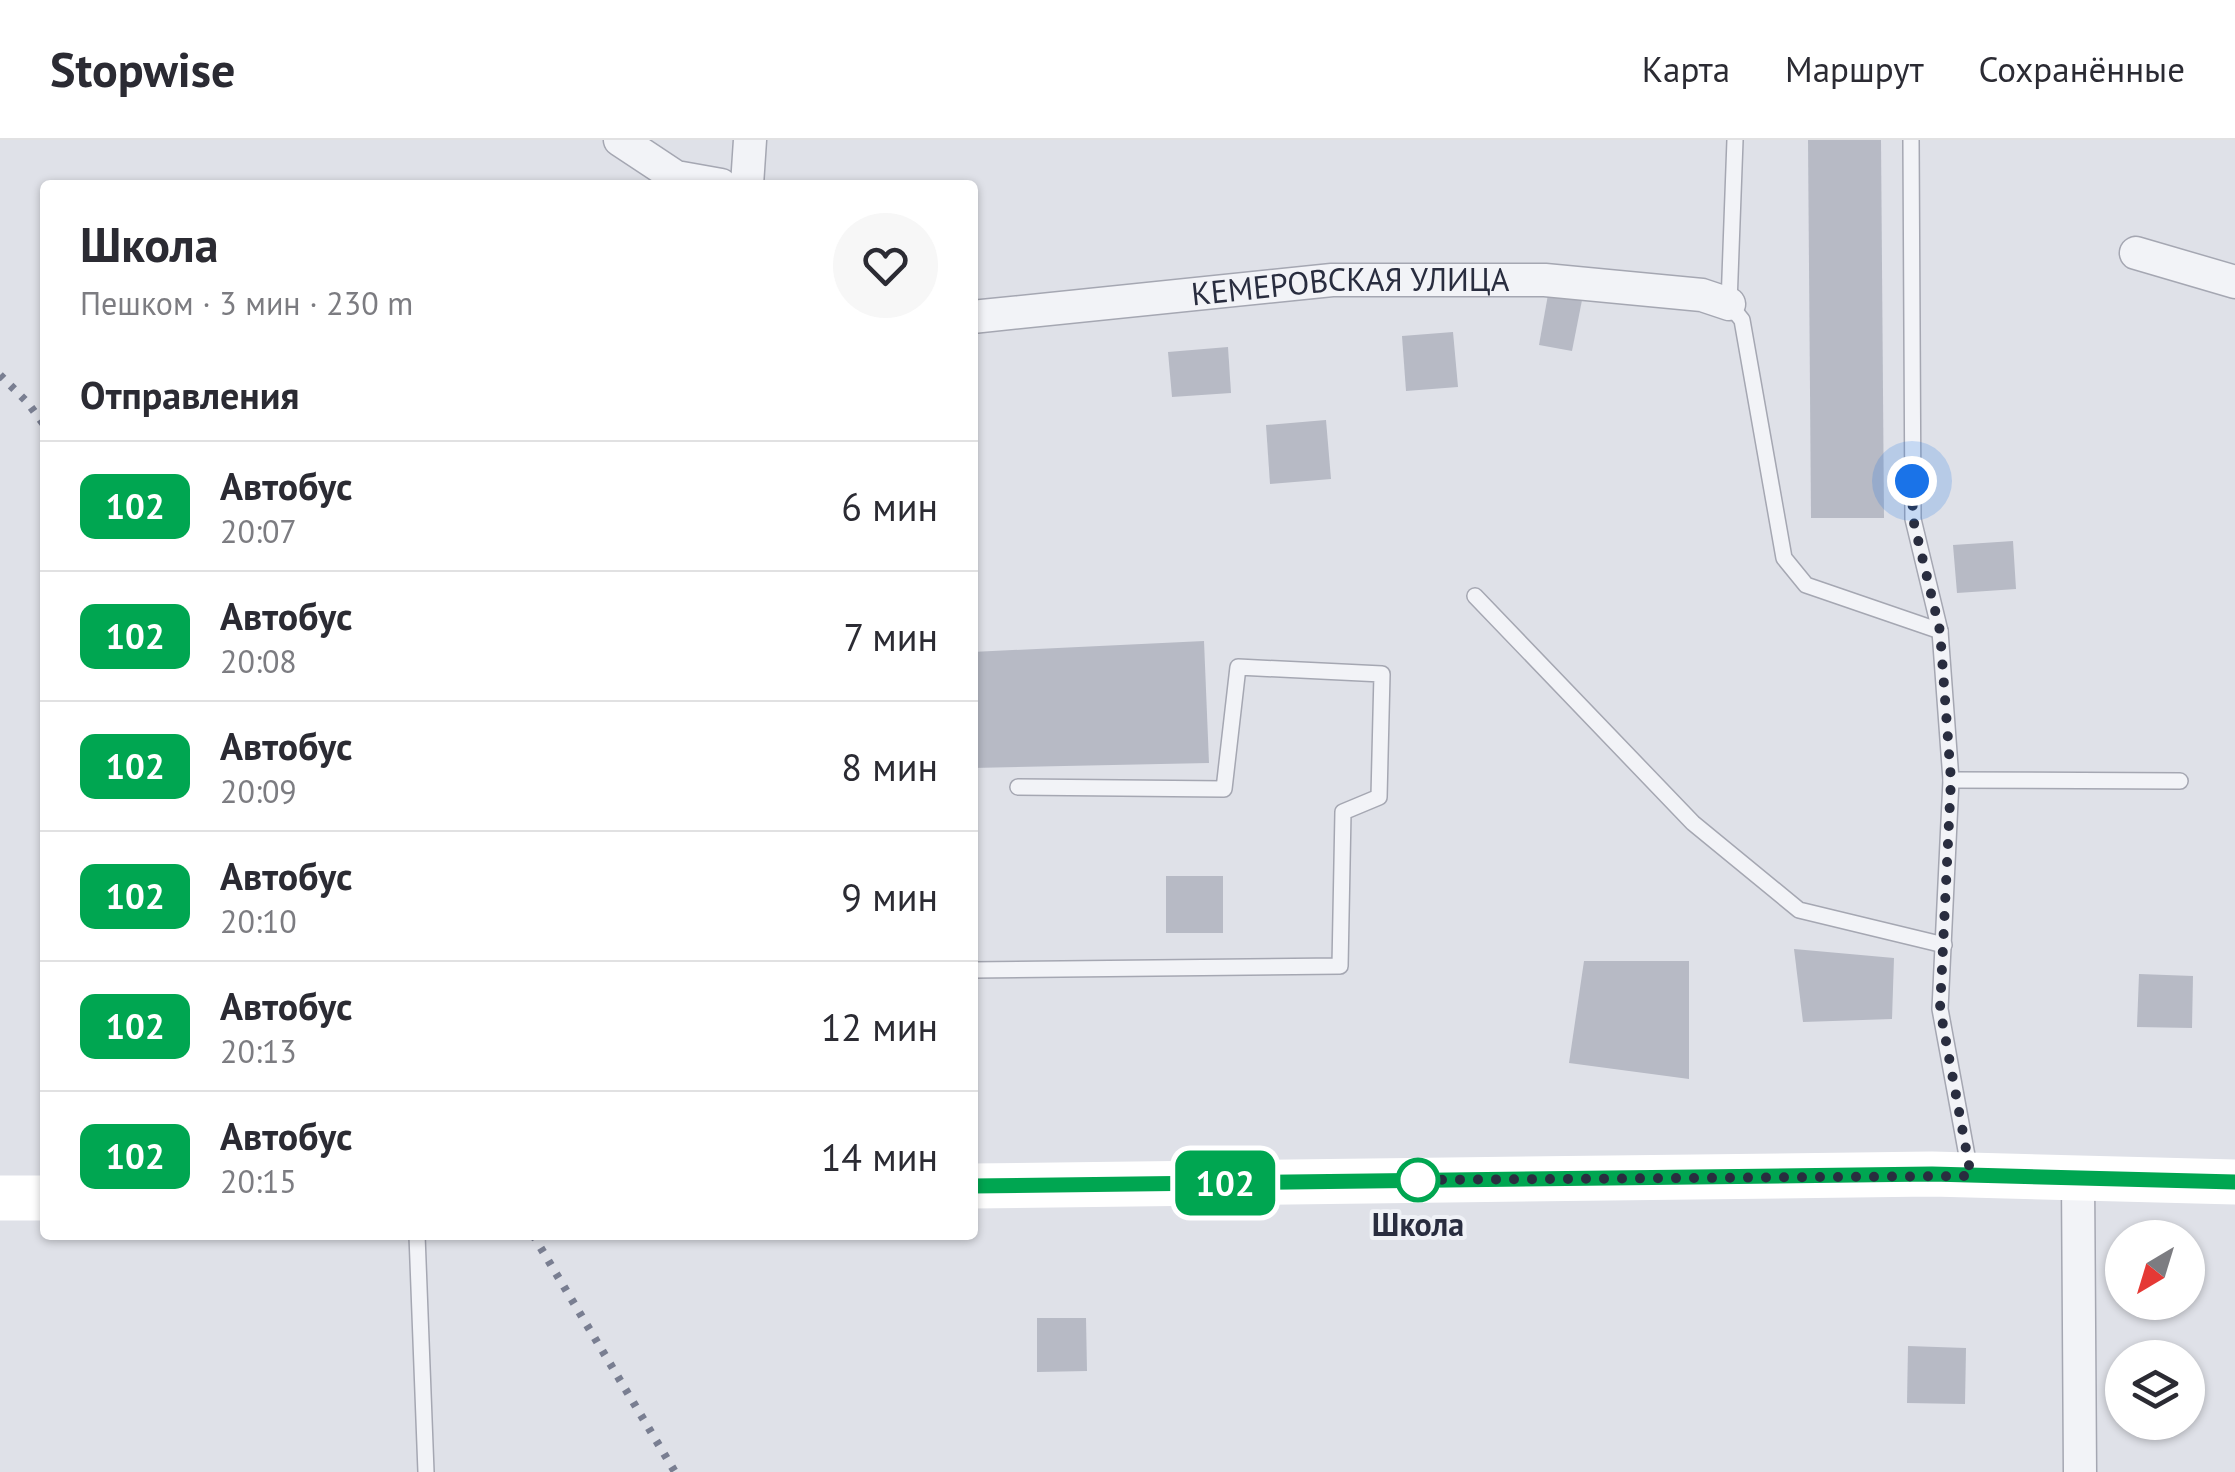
<!DOCTYPE html>
<html lang="ru">
<meta charset="utf-8">
<style>
:root{--surface:#fff;--page:#f7f7f7;--text:#2b2b33;--muted:#7c7c81;--line:#e1e1e2}
body{margin:0;font-family:"PT Sans",sans-serif;background:var(--page);color:var(--text);height:100vh;display:flex;flex-direction:column;font-size:38px;white-space:nowrap}
*{box-sizing:border-box;margin:0}
p{font-size:32px;color:var(--muted)}
.icon{flex:none;width:55px;height:55px;fill:none;stroke:currentColor;stroke-width:2;stroke-linecap:round;stroke-linejoin:round}
.map{position:relative;flex:1;overflow:hidden}
.drawer{position:absolute;left:40px;top:40px;width:938px;height:1060px;display:flex;flex-direction:column;background:var(--surface);border-radius:10px;box-shadow:0 2px 8px #0004}
.drawer>*{flex:none}
.badge{padding:0 20px;border-radius:15px;font-size:35px;line-height:65px}
.needle{width:65px;rotate:218deg}
.buttons{position:absolute;left:2105px;top:1080px;display:grid;gap:20px}
.buttons a{display:grid;place-items:center;width:100px;height:100px;border-radius:50%;background:var(--surface);box-shadow:0 2px 8px #0004;font-size:50px}
.you{position:absolute;width:50px;height:50px;margin:-25px;border:8px solid #fff;border-radius:50%;background:#1a73e8;box-shadow:0 0 0 15px #1a73e833}
.map>.badge{position:absolute;translate:-50% -50%;box-shadow:0 0 0 5px #fff}
h2{padding:0 40px;font-size:38px;line-height:90px}
.round{display:grid;place-items:center;flex:none;width:105px;height:105px;border-radius:52px;background:var(--page)}
.summary{display:flex;align-items:center;justify-content:space-between;height:170px;padding:0 40px}
h1{font-size:48px;font-weight:600;line-height:75px}
ul{padding:0;list-style:none}
li{display:flex;align-items:center;gap:30px;height:130px;padding:0 40px;border-top:2px solid var(--line)}
li div{flex:1}
li b{display:block;font-size:38px}
li em{font-style:normal}
li .badge{min-width:110px;font-weight:700;text-align:center}
header{display:flex;align-items:center;gap:60px;box-sizing:border-box;height:140px;padding:0 50px;background:var(--surface);border-bottom:2px solid var(--line)}
header strong{font-size:48px}
nav{display:flex;gap:55px;margin-inline-start:auto;font-size:35px}
.map>svg:first-child{display:block}
.building{fill:#b7bac5}
.lines{fill:none;stroke-linecap:round;stroke-linejoin:round}
.lane-casing{stroke:#a5a7b2;stroke-width:18}
.street-casing{stroke:#a5a7b2;stroke-width:35}
.lane{stroke:#f2f3f7;stroke-width:15}
.street{stroke:#f2f3f7;stroke-width:32}
.secondary{stroke:#fff;stroke-width:45}
.rail{stroke:#797e91;stroke-width:8;stroke-dasharray:5 10;stroke-linecap:butt}
.line-casing{stroke:#fff;stroke-width:22}
.line{stroke:#00a651;stroke-width:15}
.walk{stroke:#292d3f;stroke-width:10;stroke-dasharray:0 18}
.stop-dot{fill:#fff;stroke:#00a651;stroke-width:5}
.labels{text-anchor:middle;stroke-width:8;stroke-linejoin:round;paint-order:stroke}
.street-label{font-size:32px;fill:#292d3f;stroke:#eff1f6}
.stop-label{font-size:32px;font-weight:bold;fill:#292d3f;stroke:#eff1f6}
</style>
<header>
<strong>Stopwise</strong>
<nav><a>Карта</a><a>Маршрут</a><a>Сохранённые</a></nav>
</header>
<div class="map">
<svg width="2235" height="1332" viewBox="0 0 2235 1332">
<rect width="100%" height="100%" fill="#dfe1e8"/>
<g class="building">
<path d="M1808,0H1881L1884,378H1811Z"/>
<path d="M1549,149L1583,155L1572,211L1539,205Z"/>
<path d="M1453,192L1458,247L1406,251L1402,196Z"/>
<path d="M1228,207L1231,253L1172,257L1168,212Z"/>
<path d="M1326,280L1331,339L1270,344L1266,285Z"/>
<path d="M2013,401L2016,449L1957,453L1953,405Z"/>
<path d="M1204,501L1209,623L972,628V512Z"/>
<rect x="1166" y="736" width="57" height="57"/>
<path d="M1794,809L1894,818L1892,879L1803,882Z"/>
<path d="M1584,821H1689V939L1569,923Z"/>
<path d="M2139,834L2193,836L2192,888L2137,887Z"/>
<path d="M1037,1178H1086L1087,1231L1037,1232Z"/>
<path d="M1908,1206L1966,1208L1965,1264L1907,1263Z"/>
</g>
<g class="lines">
<g class="lane-casing">
<g id="lane">
<path d="M1735,0L1729,164L1742,180L1784,418L1806,445L1940,491"/>
<path d="M1911,0L1913,379L1940,491L1951,640L1940,869L1970,1032"/>
<path d="M1475,456L1693,683L1799,770L1944,805"/>
<path d="M1951,640L2180,641"/>
<path d="M972,830L1340,826L1343,672L1379,657L1382,534L1238,527L1224,649L1018,647"/>
<path d="M417,1095L426,1332"/>
</g>
</g>
<g class="street-casing">
<g id="street">
<path d="M620,0L676,37L721,45"/>
<path d="M747,45L750,0"/>
<path d="M2136,113L2235,142"/>
<path id="s1" d="M972,177L1332,140H1545L1702,155L1729,164"/>
<path d="M2078,1038L2080,1332"/>
</g>
</g>
<use href="#lane" class="lane"/>
<use href="#street" class="street"/>
<g class="secondary">
<path d="M972,1046L1932,1034L2235,1042"/>
<path d="M0,1058H45"/>
</g>
<g class="rail">
<path d="M0,235L27,262L45,286"/>
<path d="M533,1095L675,1332"/>
</g>
</g>
<g class="lines">
<g class="line-casing">
<path id="line" d="M972,1046L1932,1034L2235,1042"/>
</g>
<use href="#line" class="line"/>
<path class="walk" d="M1418,1040H1412L1971,1036L1940,869L1951,640L1940,491L1913,379L1912,341"/>
</g>
<circle class="stop-dot" cx="1418" cy="1040" r="20"/>
<g class="labels">
<g class="street-label">
<text dy="11" stroke="none"><textPath href="#s1" startOffset="380">КЕМЕРОВСКАЯ УЛИЦА</textPath></text>
</g>
<g class="stop-label">
<text x="1418" y="1096">Школа</text>
</g>
</g>
</svg>
<div class="buttons">
<a><svg class="needle" viewBox="-14 -14 28 28"><path d="M0-13l5 13h-10z" fill="#e53935"/><path d="M0 13l5-13h-10z" fill="#7c7c81"/></svg></a>
<a><svg class="icon" aria-label="layers" viewBox="0 0 24 24"><path d="M12 4l9 5-9 5-9-5zM3 14l9 5 9-5"/></svg></a>
</div>
<div class="you" style="left:1912px;top:341px"></div>
<b class="badge" style="left:1225px;top:1043px;background:#00a651;color:#fff">102</b>
<section class="drawer">
<div class="summary"><div><h1>Школа</h1><p>Пешком · 3 мин · 230 m</p></div><a class="round"><svg class="icon" aria-label="heart" viewBox="0 0 24 24"><path d="M12 20l-8-8c-3-5 5-10 8-4 3-6 11-1 8 4z"/></svg></a></div>
<h2>Отправления</h2>
<ul>
<li><span class="badge" style="background:#00a651;color:#fff">102</span><div><b>Автобус</b><p>20:07</p></div><em>6 мин</em></li>
<li><span class="badge" style="background:#00a651;color:#fff">102</span><div><b>Автобус</b><p>20:08</p></div><em>7 мин</em></li>
<li><span class="badge" style="background:#00a651;color:#fff">102</span><div><b>Автобус</b><p>20:09</p></div><em>8 мин</em></li>
<li><span class="badge" style="background:#00a651;color:#fff">102</span><div><b>Автобус</b><p>20:10</p></div><em>9 мин</em></li>
<li><span class="badge" style="background:#00a651;color:#fff">102</span><div><b>Автобус</b><p>20:13</p></div><em>12 мин</em></li>
<li><span class="badge" style="background:#00a651;color:#fff">102</span><div><b>Автобус</b><p>20:15</p></div><em>14 мин</em></li>
</ul>
</section>
</div>
